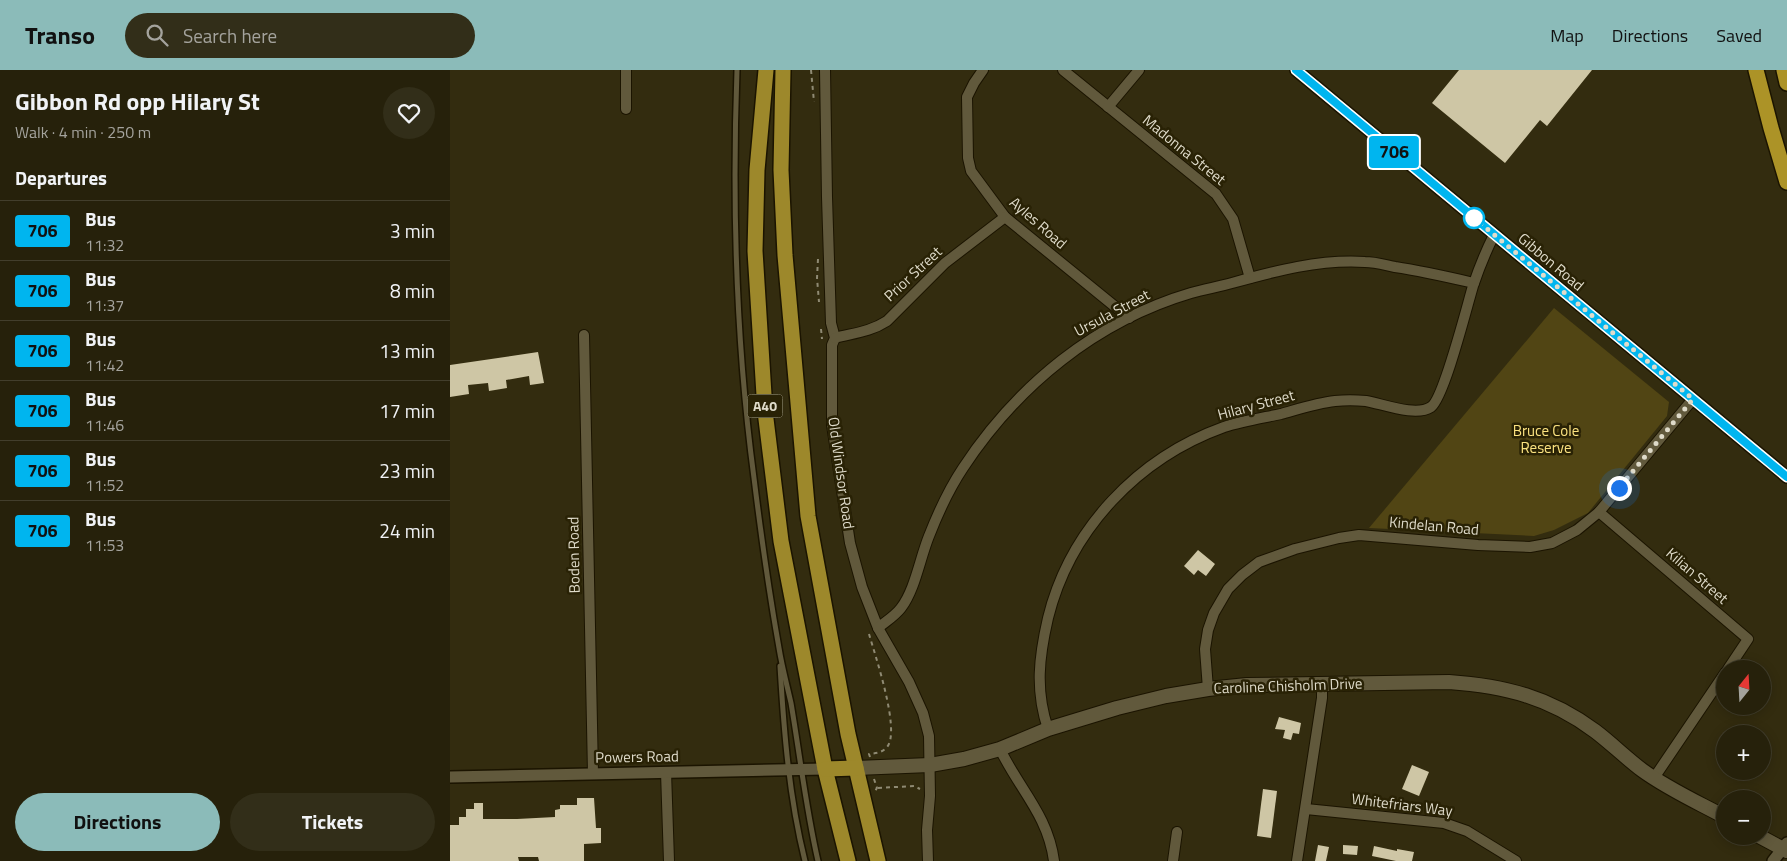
<!DOCTYPE html>
<meta charset="utf-8">
<style>
:root{--surface:#26210b;--page:#322e19;--text:#f1f3f6;--muted:#a4a39d;--line:#423e2c;--accent:#8bbbb9}
body{margin:0;font-family:"Titillium Web",sans-serif;background:var(--page);color:var(--text);height:100vh;display:flex;flex-direction:column;font-size:19px;white-space:nowrap}
*{box-sizing:border-box;margin:0}
p{font-size:16px;color:var(--muted)}
.icon{flex:none;width:28px;height:28px;fill:none;stroke:currentColor;stroke-width:2;stroke-linecap:round;stroke-linejoin:round}
.map{position:relative;flex:1;overflow:hidden}
.drawer{display:flex;flex-direction:column;background:var(--surface);width:450px}
.drawer>*{flex:none}
.badge{padding:0 10px;border-radius:4px;font-size:18px;line-height:32px}
.needle{width:32px;rotate:18deg}
.tools{position:absolute;left:1266px;top:590px;display:grid;gap:10px}
.tools a{display:grid;place-items:center;width:55px;height:55px;border-radius:50%;background:var(--surface);box-shadow:0 2px 12px #0003,0 0 0 1px var(--line);font-size:25px}
.you{position:absolute;width:25px;height:25px;margin:-12px;border:4px solid #fff;border-radius:50%;background:#1a73e8;box-shadow:0 0 0 8px #1a73e833}
.map>.badge{position:absolute;translate:-50% -50%;box-shadow:0 0 0 2px #fff}
h2{padding:0 15px;font-size:19px;line-height:45px}
.round{display:grid;place-items:center;flex:none;width:52px;height:52px;border-radius:26px;background:var(--page)}
.headline{display:flex;align-items:center;justify-content:space-between;height:85px;padding:0 15px}
h1{font-size:24px;font-weight:700;line-height:38px}
.action{display:flex;gap:10px;margin-top:auto;padding:10px 15px}
.action a{flex:1;height:58px;border-radius:30px;background:var(--accent);color:#111;font-size:20px;font-weight:700;line-height:58px;text-align:center}
.action a+a{background:var(--page);color:var(--text)}
ul{padding:0;list-style:none}
li{display:flex;align-items:center;gap:15px;height:60px;padding:0 15px;border-top:1px solid var(--line)}
li div{flex:1}
li b{display:block;font-size:19px}
li em{font-style:normal}
li .badge{min-width:55px;font-weight:700;text-align:center}
header{display:flex;align-items:center;gap:30px;box-sizing:border-box;height:70px;padding:0 25px;background:var(--accent);color:#111}
header strong{font-size:24px}
nav{display:flex;gap:28px;margin-inline-start:auto;font-size:18px}
.search{width:350px;height:45px;background:var(--page);display:flex;align-items:center;gap:12px;box-sizing:border-box;padding:0 18px;border-radius:28px;color:var(--muted);font-size:19px}
main{display:flex;flex:1;min-height:0}
.map>svg:first-child{display:block}
.green{fill:#514514}
.building{fill:#cec6a5}
.lines{fill:none;stroke-linecap:round;stroke-linejoin:round}
.service-casing{stroke:#1b1400;stroke-width:8}
.minor-casing{stroke:#1b1400;stroke-width:12}
.tertiary-casing{stroke:#1b1400;stroke-width:14}
.secondary-casing{stroke:#1b1400;stroke-width:16}
.trunk-casing{stroke:#1b1400;stroke-width:18}
.motorway-casing{stroke:#1b1400;stroke-width:18}
.path{stroke:#8f8a73;stroke-width:2;stroke-dasharray:4 4;stroke-linecap:butt}
.service{stroke:#61593c;stroke-width:5}
.minor{stroke:#61593c;stroke-width:10}
.tertiary{stroke:#61593c;stroke-width:11}
.secondary{stroke:#61593c;stroke-width:14}
.trunk{stroke:#9d882b;stroke-width:15}
.motorway{stroke:#ac9327;stroke-width:15}
.line-casing{stroke:#fff;stroke-width:11}
.line{stroke:#00b5ef;stroke-width:8}
.walk{stroke:#dfdbca;stroke-width:5;stroke-dasharray:0 9}
.stop-dot{fill:#fff;stroke:#00b5ef;stroke-width:2.5}
.labels{text-anchor:middle;stroke-width:5;stroke-linejoin:round;paint-order:stroke}
.shield{fill:#292205;stroke:#a8a48f;stroke-width:1}
.shield-label{font-size:14px;font-weight:bold;fill:#dfdbca}
.street-label{font-size:15px;fill:#dfdbca;stroke:#292205}
.park-label{font-size:15px;fill:#fce380;stroke:#292205}
</style>
<header>
<strong>Transo</strong>
<div class="search"><svg class="icon" aria-label="search" viewBox="0 0 24 24"><circle cx="10" cy="10" r="6"/><path d="M15 15l6 6"/></svg>Search here</div>
<nav><a>Map</a><a>Directions</a><a>Saved</a></nav>
</header>
<main>
<section class="drawer">
<div class="headline"><div><h1>Gibbon Rd opp Hilary St</h1><p>Walk · 4 min · 250 m</p></div><a class="round"><svg class="icon" aria-label="heart" viewBox="0 0 24 24"><path d="M12 20l-8-8c-3-5 5-10 8-4 3-6 11-1 8 4z"/></svg></a></div>
<h2>Departures</h2>
<ul>
<li><span class="badge" style="background:#00b5ef;color:#111">706</span><div><b>Bus</b><p>11:32</p></div><em>3 min</em></li>
<li><span class="badge" style="background:#00b5ef;color:#111">706</span><div><b>Bus</b><p>11:37</p></div><em>8 min</em></li>
<li><span class="badge" style="background:#00b5ef;color:#111">706</span><div><b>Bus</b><p>11:42</p></div><em>13 min</em></li>
<li><span class="badge" style="background:#00b5ef;color:#111">706</span><div><b>Bus</b><p>11:46</p></div><em>17 min</em></li>
<li><span class="badge" style="background:#00b5ef;color:#111">706</span><div><b>Bus</b><p>11:52</p></div><em>23 min</em></li>
<li><span class="badge" style="background:#00b5ef;color:#111">706</span><div><b>Bus</b><p>11:53</p></div><em>24 min</em></li>
</ul>
<div class="action"><a>Directions</a><a>Tickets</a></div>
</section>
<div class="map">
<svg width="1337" height="791" viewBox="0 0 1337 791">
<rect width="100%" height="100%" fill="#332c0f"/>
<path class="green" d="M1104,238L1219,332L1217,346L1138,443L1104,460L1084,466L919,458Z"/>
<g class="building">
<path d="M1009,0H1142L1097,56L1090,50L1055,93L982,33Z"/>
<path d="M88,282L94,313L80,315L79,306L56,310L57,318L39,321L38,313L18,315L19,324L0,327V295Z"/>
<path d="M748,480L765,494L756,506L748,500L744,505L734,496Z"/>
<path d="M829,647L851,653L849,664L843,663L841,670L833,668L835,660L825,659Z"/>
<path d="M962,695L979,702L969,726L952,719Z"/>
<path d="M813,719L827,721L821,768L807,766Z"/>
<path d="M127,728H144L146,758H151V773L134,774V791H89L88,787H68L69,791H0V755H9V747H16V739H24V733H33V749H67L105,747V740L110,739V735H127Z"/>
<path d="M868,775L879,777L876,791H865Z"/>
<path d="M893,775L908,776L907,785L893,784Z"/>
<path d="M924,776L947,781V779L964,782L962,791H946L922,786Z"/>
</g>
<g class="lines">
<g class="service-casing">
<g id="service">
<path d="M287,0C282,136 286,273 304,408C311,465 319,522 329,578C332,597 337,615 341,633C350,686 356,739 368,791"/>
<path d="M330,596C334,662 339,727 355,791"/>
</g>
</g>
<g class="minor-casing">
<g id="minor">
<path d="M375,0L377,127L381,253L385,268L382,275V355L400,473L412,517L428,558L459,612L473,643L479,666L480,726L477,760L478,791"/>
<path d="M533,0L524,13L517,27L518,88L521,101L555,147L679,248"/>
<path d="M613,0L766,124L783,149L800,208"/>
<path d="M658,37L689,0"/>
<path d="M176,39V0"/>
<path d="M134,265L143,703"/>
<path d="M385,268C404,263 420,262 437,251L495,193L555,147"/>
<path d="M1149,442L1298,569L1278,599"/>
<path d="M428,558C435,552 445,546 451,538C465,520 470,488 479,466C488,443 499,419 513,398C567,316 646,251 741,223C754,219 768,217 782,213C825,201 870,189 915,192C925,192 935,195 945,197C972,201 998,207 1024,213"/>
<path d="M758,619L755,579L758,560L764,543L778,519L792,505L809,492L845,479L889,468L909,465L1028,475L1080,477L1102,473L1127,460L1149,442L1243,329"/>
<path d="M598,659C585,620 589,587 598,548C620,459 688,388 774,357C792,351 812,348 831,344C849,339 867,333 885,331C894,330 906,330 916,331C933,334 966,347 981,337C994,328 1017,236 1023,216C1029,198 1036,181 1044,165"/>
<path d="M550,679C569,719 598,745 604,791"/>
<path d="M216,702L219,791"/>
<path d="M1204,708L1275,603"/>
<path d="M856,739L994,753L1017,761L1066,791"/>
<path d="M723,791L727,762"/>
<path d="M847,791L872,628V614"/>
</g>
</g>
<g class="tertiary-casing">
<g id="tertiary">
<path d="M846,0L1337,407"/>
<path d="M0,707L375,699"/>
<path d="M1323,791L1337,773"/>
</g>
</g>
<g class="secondary-casing">
<g id="secondary">
<path d="M406,698L480,695L514,689L550,679L598,659L667,638L716,626L758,619L797,615L999,612C1055,616 1099,627 1145,661C1161,673 1176,688 1192,700C1218,719 1247,732 1275,747"/>
<path d="M1309,766L1337,781"/>
</g>
</g>
<g class="trunk-casing">
<g id="trunk">
<path d="M316,0L307,100L305,181L315,341L331,471L375,699L398,791"/>
<path d="M333,0L331,100L335,185L358,446L398,664L428,791"/>
<path d="M375,699L406,698"/>
</g>
</g>
<g class="motorway-casing">
<g id="motorway">
<path d="M1306,0L1321,58L1337,112"/>
<path d="M1334,0L1337,13"/>
</g>
</g>
<g class="path">
<path d="M361,0L364,32"/>
<path d="M368,189L367,208L369,232"/>
<path d="M371,259L372,269"/>
<path d="M419,564C425,585 451,661 437,677C432,683 426,683 419,684L420,687"/>
<path d="M424,709L427,718L425,721"/>
<path d="M428,718L464,716L470,719"/>
</g>
<use href="#service" class="service"/>
<use href="#minor" class="minor"/>
<use href="#tertiary" class="tertiary"/>
<use href="#secondary" class="secondary"/>
<use href="#trunk" class="trunk"/>
<use href="#motorway" class="motorway"/>
</g>
<g class="lines">
<g class="line-casing">
<path id="line" d="M846,0L1337,407"/>
</g>
<use href="#line" class="line"/>
<path class="walk" d="M1024,148L1243,329L1169,418"/>
</g>
<circle class="stop-dot" cx="1024" cy="148" r="10"/>
<g class="labels">
<rect class="shield" x="297.5" y="324.5" width="35" height="23" rx="4"/>
<g class="shield-label">
<text x="315" y="341">A40</text>
</g>
<g class="street-label">
<text transform="translate(734 80) rotate(39)" y="5">Madonna Street</text>
<text transform="translate(588 153) rotate(41)" y="5">Ayles Road</text>
<text transform="translate(1101 192) rotate(40)" y="5">Gibbon Road</text>
<text transform="translate(463 204) rotate(-43)" y="5">Prior Street</text>
<text transform="translate(662 243) rotate(-28)" y="5">Ursula Street</text>
<text transform="translate(806 335) rotate(-15)" y="5">Hilary Street</text>
<text transform="translate(391 403) rotate(82)" y="5">Old Windsor Road</text>
<text transform="translate(984 456) rotate(5)" y="5">Kindelan Road</text>
<text transform="translate(124 485) rotate(-91)" y="5">Boden Road</text>
<text transform="translate(1247 506) rotate(41)" y="5">Kilian Street</text>
<text transform="translate(838 616) rotate(-2)" y="5">Caroline Chisholm Drive</text>
<text transform="translate(187 687) rotate(-1)" y="5">Powers Road</text>
<text transform="translate(952 735) rotate(7)" y="5">Whitefriars Way</text>
</g>
<g class="park-label">
<text x="1096" y="366">Bruce Cole<tspan x="1096" dy="17">Reserve</tspan></text>
</g>
</g>
</svg>
<div class="tools">
<a><svg class="needle" viewBox="-14 -14 28 28"><path d="M0-13l5 13h-10z" fill="#e53935"/><path d="M0 13l5-13h-10z" fill="#a4a39d"/></svg></a>
<a>+</a>
<a>−</a>
</div>
<div class="you" style="left:1169px;top:418px"></div>
<b class="badge" style="left:944px;top:82px;background:#00b5ef;color:#111">706</b>
</div>
</main>
